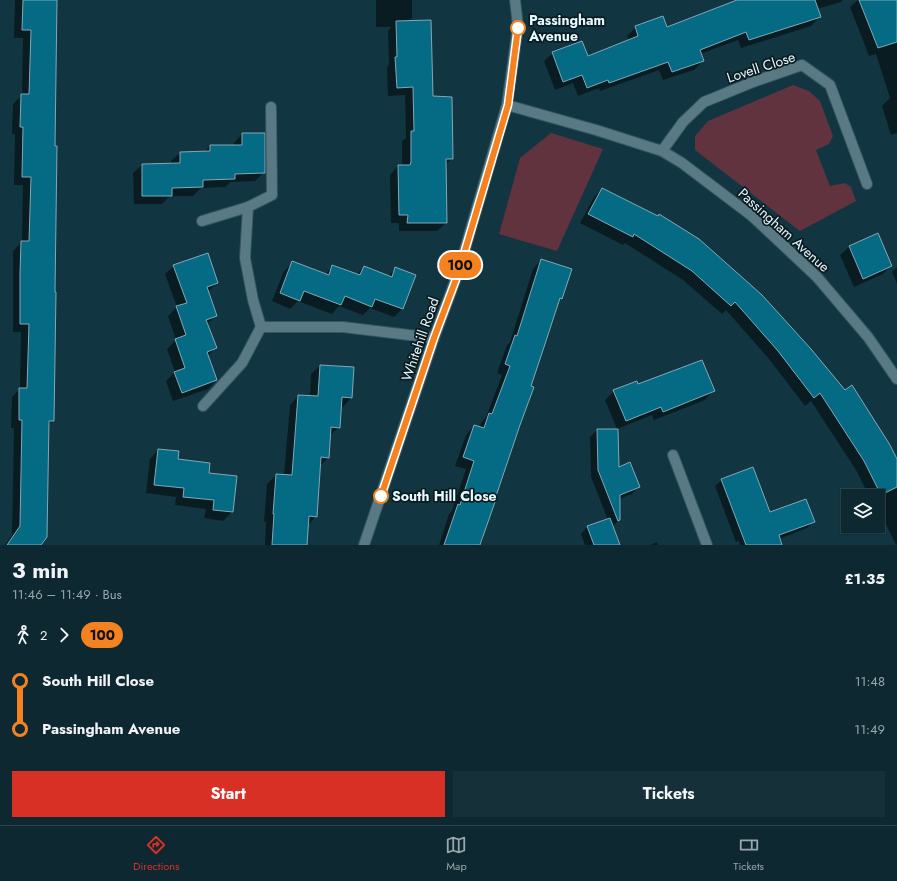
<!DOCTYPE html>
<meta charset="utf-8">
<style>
:root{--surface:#0d2831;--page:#163039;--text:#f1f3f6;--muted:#9aa6ab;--line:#2d444d;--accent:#d93025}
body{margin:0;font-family:Jost,sans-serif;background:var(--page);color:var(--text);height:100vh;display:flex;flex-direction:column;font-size:15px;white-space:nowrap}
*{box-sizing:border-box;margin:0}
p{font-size:13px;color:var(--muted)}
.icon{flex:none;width:22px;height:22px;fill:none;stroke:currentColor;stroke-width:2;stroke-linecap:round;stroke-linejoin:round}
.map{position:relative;height:545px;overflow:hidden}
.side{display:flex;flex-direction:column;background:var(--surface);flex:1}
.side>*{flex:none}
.badge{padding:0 8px;border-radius:13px;font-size:14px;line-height:26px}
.tools{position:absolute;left:841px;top:489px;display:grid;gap:8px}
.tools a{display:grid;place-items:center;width:44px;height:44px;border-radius:0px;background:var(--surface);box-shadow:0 1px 3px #0004,0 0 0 1px var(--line);font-size:20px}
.map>.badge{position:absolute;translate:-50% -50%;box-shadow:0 0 0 2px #fff}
.legs{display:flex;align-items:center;gap:6px;height:44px;padding:0 12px;font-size:13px}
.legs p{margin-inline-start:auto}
.summary{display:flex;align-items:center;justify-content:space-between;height:68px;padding:0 12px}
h1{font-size:22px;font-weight:700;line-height:30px}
.primary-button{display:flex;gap:8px;margin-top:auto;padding:8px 12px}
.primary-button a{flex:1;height:46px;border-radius:0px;background:var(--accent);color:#fff;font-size:16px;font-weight:700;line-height:46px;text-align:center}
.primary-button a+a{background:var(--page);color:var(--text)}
ul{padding:0 12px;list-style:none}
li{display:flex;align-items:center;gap:14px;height:48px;font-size:15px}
li i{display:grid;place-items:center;width:6px;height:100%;margin:0 5px;background:currentColor}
li i::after{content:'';width:10px;height:10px;margin:-5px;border:3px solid;border-radius:50%;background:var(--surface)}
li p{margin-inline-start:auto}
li:first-child i{background:linear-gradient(#0000 50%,currentColor 0)}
li:last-child i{background:linear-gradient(currentColor 50%,#0000 0)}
.dock{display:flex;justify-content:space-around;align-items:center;height:56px;border-top:1px solid var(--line);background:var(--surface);font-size:11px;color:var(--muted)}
.dock a{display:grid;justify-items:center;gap:2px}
.dock .selected{color:var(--accent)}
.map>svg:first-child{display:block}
.green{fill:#60333f}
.shadow{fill:#0007}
.building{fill:#056b84;stroke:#82a8b6}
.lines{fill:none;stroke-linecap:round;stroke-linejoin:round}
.service-casing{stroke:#33555f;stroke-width:12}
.minor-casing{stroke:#33555f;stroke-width:12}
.tertiary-casing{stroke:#33555f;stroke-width:12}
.service{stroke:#597984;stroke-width:10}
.minor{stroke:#597984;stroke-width:10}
.tertiary{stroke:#597984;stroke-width:10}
.line-1-casing{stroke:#fff;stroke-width:9}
.line-1{stroke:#f58220;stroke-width:6}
.stop-1-dot{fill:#fff;stroke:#f58220;stroke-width:2}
.labels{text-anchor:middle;stroke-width:3.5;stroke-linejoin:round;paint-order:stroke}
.stop-label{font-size:14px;font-weight:bold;fill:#e4f8ff;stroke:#0c1b20;text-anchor:start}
.street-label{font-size:14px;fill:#e4f8ff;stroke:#0c1b20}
</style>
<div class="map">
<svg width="897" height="545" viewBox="0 0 897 545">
<rect width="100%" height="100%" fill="#113641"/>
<g class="green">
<path d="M793,85L809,91L820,101L833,136L829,144L816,150L830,186L845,183L851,187L856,201L800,231L695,150V136L708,121Z"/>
<path d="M551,133L603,149L557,251L499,234L520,158Z"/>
</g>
<g class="shadow">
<path d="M15,0H56L53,420L48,425L40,545H5L12,535L14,428H11L12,397L20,389L21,332H13V251L22,242L23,185H14L15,134H12L13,104L22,95L23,38H14Z"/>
<path d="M376,0H412V18L408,22L452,159L445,165L446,223L437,231H399V223H391L390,175L398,166H402V141L406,138L405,95L388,96L387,67L389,65L388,31L391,27H376Z"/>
<path d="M740,0H843L841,2L817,9L820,17L811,26L741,48L738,40L700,54L703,61L694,70L663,80L659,70L600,91L599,88L578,96L573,83L555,90L544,61L553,53L587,57L629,41L627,36L636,27L667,29Z"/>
<path d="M858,0H897V133L891,135L882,106L890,98L884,79L876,54L869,56L850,7Z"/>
<path d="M242,134L264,172L255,181L231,182L225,187L201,188L193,196H170L162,204H134L133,173L142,165L171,164V161L180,153L204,152L210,146H234V143Z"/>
<path d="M602,189L658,217L897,461V545H896L878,508V496H869L856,470L811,401L805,406L769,359L726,310L722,314L683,280L625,243L623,245L580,223L594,197Z"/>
<path d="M878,234L891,265L883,274L854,287L840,255L849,247Z"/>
<path d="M541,260L561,298L558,301L482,536L484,537L481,545H439L449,514L452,511L466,469L455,466L466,435L474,426L479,428L481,423L486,417L502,375L497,373L507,345L510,342L533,269Z"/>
<path d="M293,262L325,275L333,266L356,275L364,267L388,276L395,269L402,309L394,317L370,308L363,315L339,306L332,314L298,301L290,309L272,301L284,271Z"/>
<path d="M174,266L217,283L208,292L216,316L207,324L215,348L208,356L216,380L208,389L173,401L166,381L175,372L167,349L176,340L168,316L177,307L165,274Z"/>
<path d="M897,267V284L892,272Z"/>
<path d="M320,366L351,398L343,407L341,406L339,427L329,436L328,458L320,466L316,516L308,525L306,545H265L266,522H264L267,484L276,475H284L290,405L298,396H310L311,374Z"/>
<path d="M638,386L713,391L705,400L654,420L652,415L617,429L605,400L614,391Z"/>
<path d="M597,430H617L618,468L639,486L632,494L619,499V520L612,527L619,545H585L581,534L587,527L608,520L591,477L590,437Z"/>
<path d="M158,450L177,460L208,474L236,477L232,512L223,521L204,518L206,509L175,505L176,497L146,493L150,459Z"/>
<path d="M722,480L770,514L813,522L807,528L779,539L781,545H740L739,541L736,542L715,486Z"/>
<path d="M657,542L658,545H650Z"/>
</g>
<g class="building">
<path d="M23,0H57L55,146H57L55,292H56L54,421H49L47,537L41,545H7L20,526L22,420H19V388H27L29,324H20V274L21,241H29L31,177H22L23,127H20L21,94H29L31,30H22Z"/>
<path d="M737,0H815L821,17L749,40L746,32L700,50L704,61L672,72L668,62L609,83L608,80L587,88L582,75L563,82L552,52L582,41L588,56L638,36L635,26L663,16L667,27Z"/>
<path d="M859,0H897V42L878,48Z"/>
<path d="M431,20L433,96L452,97L453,159H446L447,223H407L408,215H399L398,165H410L411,162V131H414L413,87L397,88L395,57H397L396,21Z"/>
<path d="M242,133H265V173L235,174V179L203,180V187L172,188V196H142V164L180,163V152L210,151V145H242Z"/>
<path d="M602,188L658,216L659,214L699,239L762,295L811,349L845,390L852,385L890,445L897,459V487L881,495L864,461L820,393L814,398L778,351L735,302L731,306L692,271L634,234L633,237L588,214Z"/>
<path d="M878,233L892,266L863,279L849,246Z"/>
<path d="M208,253L218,283L207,287L217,316L206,320L217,348L207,352L217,380L182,393L174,372L185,368L175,339L186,335L176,306L187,303L173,265Z"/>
<path d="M541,259L572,269L562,299L560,298L545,344L531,386L534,387L520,425L495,499H496L480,545H444L458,504L460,505L474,461L463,457L474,425L484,428L489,413L492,414L510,366L505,364L515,335L517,336Z"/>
<path d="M292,261L329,275L332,265L360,275L364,266L392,277L395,267L416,275L403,309L375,299L372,307L345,296L341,305L304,291L300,301L280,293Z"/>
<path d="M702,360L715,391L663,412L661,407L626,421L613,390L637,381L638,384Z"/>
<path d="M320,365L354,367L352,398L342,397L340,428L331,427L329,458L321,457L317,517L309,516L307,545H272L274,514H273L276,474L292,475L298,395L318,396Z"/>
<path d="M597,429H618L619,467L630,462L640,487L620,495V520L618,521L598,470Z"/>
<path d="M158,449L179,451L178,459L210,463L209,473L237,476L233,512L213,510L214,500L183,497L184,488L154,485Z"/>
<path d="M753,467L770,512L806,499L815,522L779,535L782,545H746L721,479Z"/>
<path d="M610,518L620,545H594L587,526Z"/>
</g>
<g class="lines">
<g class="service-casing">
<path id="service" d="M248,207L272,195L271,107"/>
</g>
<g class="minor-casing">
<g id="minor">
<path d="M507,105L596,130L662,151L682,163L752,216L817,277L868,337L897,379"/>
<path d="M662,151L683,122L704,102L753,82L802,65L830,85L867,184"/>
<path d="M202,221L248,207L245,258L253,300L261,327"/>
<path d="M203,406L242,363L261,327H343L434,338"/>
<path d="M673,455L707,545"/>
</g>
</g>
<g class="tertiary-casing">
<path id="tertiary" d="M364,545L434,338L458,273L507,105L518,26L515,0"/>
</g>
<use href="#service" class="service"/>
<use href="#minor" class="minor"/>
<use href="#tertiary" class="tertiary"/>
</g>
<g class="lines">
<g class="line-1-casing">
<path id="line-1" d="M381,496L434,338L458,274L508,105L518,28"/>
</g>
<use href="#line-1" class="line-1"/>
</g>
<g class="stop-1-dot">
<circle cx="518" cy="28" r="7"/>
<circle cx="381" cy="496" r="7"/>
</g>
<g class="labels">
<g class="stop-label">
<text x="529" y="25">Passingham<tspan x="529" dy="16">Avenue</tspan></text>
<text x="392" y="501">South Hill Close</text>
</g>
<g class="street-label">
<text transform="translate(761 67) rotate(-18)" y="5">Lovell Close</text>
<text transform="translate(784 230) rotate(42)" y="5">Passingham Avenue</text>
<text transform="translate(420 339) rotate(-71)" y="5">Whitehill Road</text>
</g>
</g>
</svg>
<div class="tools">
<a><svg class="icon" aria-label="layers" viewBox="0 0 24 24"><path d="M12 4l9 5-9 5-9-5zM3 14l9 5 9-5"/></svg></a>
</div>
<b class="badge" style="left:460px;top:265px;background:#f58220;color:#111">100</b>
</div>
<section class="side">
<div class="summary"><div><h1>3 min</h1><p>11:46 – 11:49 · Bus</p></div><b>£1.35</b></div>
<div class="legs"><svg class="icon" aria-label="walk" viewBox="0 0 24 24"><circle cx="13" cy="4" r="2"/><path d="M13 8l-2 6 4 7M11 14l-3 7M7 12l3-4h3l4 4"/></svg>2<svg class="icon" aria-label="forward" viewBox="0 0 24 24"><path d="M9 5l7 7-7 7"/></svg><b class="badge" style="background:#f58220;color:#111">100</b></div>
<ul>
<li><i style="color:#f58220"></i><b>South Hill Close</b><p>11:48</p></li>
<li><i style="color:#f58220"></i><b>Passingham Avenue</b><p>11:49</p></li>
</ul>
<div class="primary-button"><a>Start</a><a>Tickets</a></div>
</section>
<nav class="dock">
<a class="selected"><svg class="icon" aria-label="directions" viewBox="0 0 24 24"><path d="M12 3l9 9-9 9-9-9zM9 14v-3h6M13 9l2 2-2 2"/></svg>Directions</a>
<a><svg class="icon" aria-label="map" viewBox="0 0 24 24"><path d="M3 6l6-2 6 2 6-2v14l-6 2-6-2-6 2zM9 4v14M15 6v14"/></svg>Map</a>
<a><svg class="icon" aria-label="tickets" viewBox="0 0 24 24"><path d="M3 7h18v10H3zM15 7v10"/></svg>Tickets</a>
</nav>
